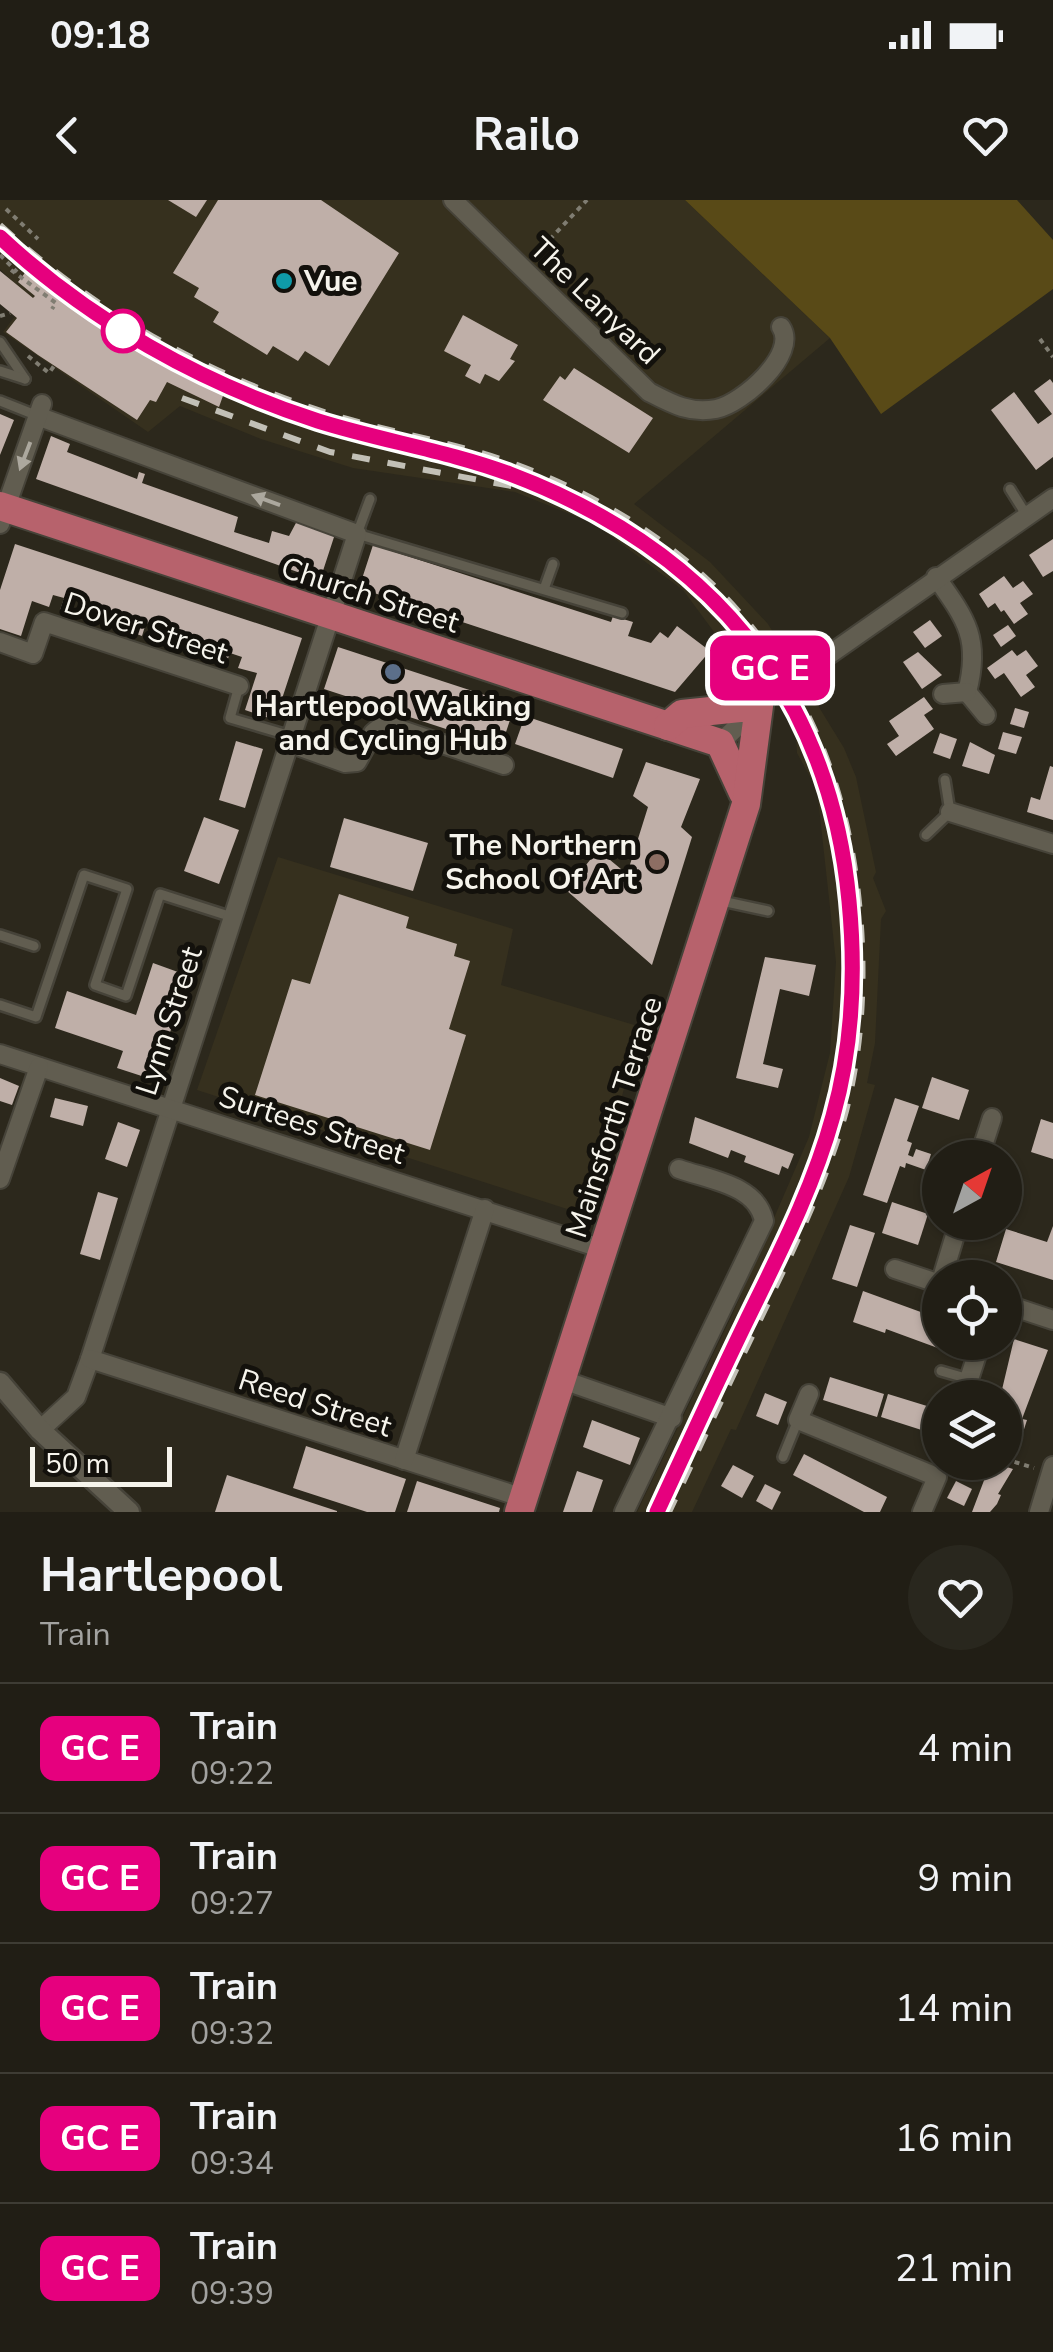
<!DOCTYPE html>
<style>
:root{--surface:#211e15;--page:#29271e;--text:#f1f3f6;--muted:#a2a2a0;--line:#3e3c34}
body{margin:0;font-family:"Nunito Sans",sans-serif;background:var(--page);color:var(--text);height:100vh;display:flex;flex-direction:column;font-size:38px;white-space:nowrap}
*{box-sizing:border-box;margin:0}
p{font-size:32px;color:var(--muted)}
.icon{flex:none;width:55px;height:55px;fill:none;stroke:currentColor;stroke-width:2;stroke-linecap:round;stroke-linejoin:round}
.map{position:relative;height:1312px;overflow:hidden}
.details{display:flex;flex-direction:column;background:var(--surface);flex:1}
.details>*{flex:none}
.badge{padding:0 20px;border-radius:15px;font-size:35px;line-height:65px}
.needle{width:65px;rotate:40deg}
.buttons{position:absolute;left:922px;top:940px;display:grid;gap:20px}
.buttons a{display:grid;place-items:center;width:100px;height:100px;border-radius:50%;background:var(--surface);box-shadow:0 2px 8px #0004,0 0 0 2px var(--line);font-size:50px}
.scale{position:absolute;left:30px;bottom:25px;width:142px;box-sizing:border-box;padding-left:10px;border:5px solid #f6f4ec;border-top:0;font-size:28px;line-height:35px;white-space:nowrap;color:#f6f4ec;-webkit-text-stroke:8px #13110c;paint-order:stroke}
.map>.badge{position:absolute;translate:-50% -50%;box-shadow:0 0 0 5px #fff}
.round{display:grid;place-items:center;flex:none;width:105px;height:105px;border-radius:52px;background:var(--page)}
.headline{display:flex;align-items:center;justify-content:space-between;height:170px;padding:0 40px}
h1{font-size:48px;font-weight:700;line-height:75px}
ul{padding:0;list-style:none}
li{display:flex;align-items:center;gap:30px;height:130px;padding:0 40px;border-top:2px solid var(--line)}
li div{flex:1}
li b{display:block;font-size:38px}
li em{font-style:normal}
li .badge{min-width:110px;font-weight:700;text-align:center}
.status{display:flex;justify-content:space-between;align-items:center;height:70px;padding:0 50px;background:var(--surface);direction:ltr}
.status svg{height:28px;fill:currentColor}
header{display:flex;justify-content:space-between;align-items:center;height:130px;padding:0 40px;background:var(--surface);font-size:45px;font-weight:700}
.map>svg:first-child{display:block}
.built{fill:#36301e}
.green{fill:#594a17}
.building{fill:#bfafa8}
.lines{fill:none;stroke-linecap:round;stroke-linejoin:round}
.service-casing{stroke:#464339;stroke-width:14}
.minor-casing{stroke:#464339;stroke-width:22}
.tertiary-casing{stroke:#464339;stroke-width:25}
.primary-casing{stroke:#464339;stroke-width:32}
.path{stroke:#807d72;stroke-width:4;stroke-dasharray:5 5;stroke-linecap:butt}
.service{stroke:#615d50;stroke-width:9}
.minor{stroke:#615d50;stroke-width:18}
.tertiary{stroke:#615d50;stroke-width:20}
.primary{stroke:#b7626c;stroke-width:28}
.rail{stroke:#c2c0b7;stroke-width:6;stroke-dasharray:18 18;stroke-linecap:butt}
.oneway{fill:#aca89e}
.line-casing{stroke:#fff;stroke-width:22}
.line{stroke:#e6007e;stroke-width:15}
.culture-dot{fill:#0f9aa8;stroke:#13110c;stroke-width:4}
.stop-dot{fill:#fff;stroke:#e6007e;stroke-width:5}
.service-dot{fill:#5c6f8a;stroke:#13110c;stroke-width:4}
.education-dot{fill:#8d6e63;stroke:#13110c;stroke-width:4}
.labels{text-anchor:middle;stroke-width:10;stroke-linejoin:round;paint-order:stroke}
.poi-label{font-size:30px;font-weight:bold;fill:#f6f4ec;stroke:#13110c;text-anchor:start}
.street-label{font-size:30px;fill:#f6f4ec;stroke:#13110c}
</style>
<div class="status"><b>09:18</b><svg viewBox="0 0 49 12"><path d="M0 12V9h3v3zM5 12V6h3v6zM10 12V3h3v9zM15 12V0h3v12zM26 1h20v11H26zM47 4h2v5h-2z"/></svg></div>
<header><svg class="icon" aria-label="back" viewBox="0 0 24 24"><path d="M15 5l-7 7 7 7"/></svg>Railo<svg class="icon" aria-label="heart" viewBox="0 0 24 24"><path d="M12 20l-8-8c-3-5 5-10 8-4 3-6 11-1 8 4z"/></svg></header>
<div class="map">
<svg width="1053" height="1312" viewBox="0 0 1053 1312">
<rect width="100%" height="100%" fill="#2c281c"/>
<g class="built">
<path d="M0,0H685L830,138L634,304L710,362L768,424L844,548L856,577L876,672L873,678L886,711L881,719L875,843L867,883L875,885L849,977L736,1230L731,1229L692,1312H637L733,1113L809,937L830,853L836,762L817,589L797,553L796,535L783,506L763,480L754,486L683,390L595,324L515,292L353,268L261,239L180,206L148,232L3,132L29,98L0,69Z"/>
<path d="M278,657L513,729L501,785L641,827L589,1016L197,890Z"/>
</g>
<path class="green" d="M685,0H1017L1053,40V89L881,214L830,138Z"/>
<g class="building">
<path d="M168,0H207L196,17Z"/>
<path d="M218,0H321L399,53L329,166L305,151L298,161L273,146L267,155L213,122L219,112L194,97L199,88L173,73Z"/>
<path d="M27,70L135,148L224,193L219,207L167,182L156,202L150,200L137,220L38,155L6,132L17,118L0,104V71L33,98L35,96L18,82Z"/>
<path d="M463,115L518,145L510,159L515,161L499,181L485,174L480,184L465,176L471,165L444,151Z"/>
<path d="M574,168L653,218L629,253L543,200L560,176L565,180Z"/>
<path d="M1050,179L1053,183V257L1036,270L991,210L1014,192L1038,224L1052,214L1034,191Z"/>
<path d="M0,214L14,220L0,255Z"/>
<path d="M51,236L70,244L67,252L137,279L139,272L145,274L142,283L238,317L234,332L269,343L272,331L289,336L297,321L335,334L320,380L36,279Z"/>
<path d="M1053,339V371L1043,377L1029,355Z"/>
<path d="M15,344L302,438L275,520L245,510L257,473L238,468L242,457L230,453L226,464L158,441L162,429L146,423L142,436L126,430L130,418L114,412L101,408L98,420L90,418L94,406L75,399L71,414L60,410L64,398L53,395L49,407L32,401L21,436L0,429V390Z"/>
<path d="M373,345L611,422L613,416L633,422L628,436L651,443L660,432L668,438L677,426L710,451L675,492L359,388Z"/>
<path d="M1004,376L1013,388L1023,381L1033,394L1020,403L1028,414L1014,424L1004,410L1001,412L995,403L988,408L979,394Z"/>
<path d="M930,420L942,436L925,448L913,432Z"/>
<path d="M1008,425L1016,436L1001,447L993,435Z"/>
<path d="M338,447L515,505L501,547L324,489Z"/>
<path d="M1012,450L1017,456L1026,450L1038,466L1026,475L1035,487L1021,497L1004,473L995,479L987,468Z"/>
<path d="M918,452L942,475L922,489L903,462Z"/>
<path d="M924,497L933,509L924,515L934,529L896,556L887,544L899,536L889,521Z"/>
<path d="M1015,508L1029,512L1024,528L1010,524Z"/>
<path d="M525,516L623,549L613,578L515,544Z"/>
<path d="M1003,532L1022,537L1016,554L998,549Z"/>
<path d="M940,533L957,539L950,559L933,553Z"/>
<path d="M236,541L263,549L245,608L219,600Z"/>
<path d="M970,542L995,555L989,574L962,566Z"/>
<path d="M646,562L700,579L681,627L692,637L652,765L566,690L598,650L627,674L648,607L633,596Z"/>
<path d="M1050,566L1053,567V620L1027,612L1031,597L1040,600Z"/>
<path d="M204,617L239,630L219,684L184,671Z"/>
<path d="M344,618L428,643L413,691L330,667Z"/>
<path d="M339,694L409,717L406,728L457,744L454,756L470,761L449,829L466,835L430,950L255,895L292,779L310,784Z"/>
<path d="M765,757L816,765L809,796L780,789L763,864L783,869L778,888L736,878Z"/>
<path d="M153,763L189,776L154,880L117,868L123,851L55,828L67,791L136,815Z"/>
<path d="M932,877L969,890L959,920L922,908Z"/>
<path d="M0,878L19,886L12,905L0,901Z"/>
<path d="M55,898L88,906L83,926L50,917Z"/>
<path d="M895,898L919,906L907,941L912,943L908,955L913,957L916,949L931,954L926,970L906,963L905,968L900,966L887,1003L863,995Z"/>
<path d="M695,917L794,954L788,969L782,966L779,975L744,962L746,956L731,950L728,958L689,943Z"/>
<path d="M1041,919L1053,923V959L1031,952Z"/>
<path d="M118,922L140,930L127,967L105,959Z"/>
<path d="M98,992L118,998L100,1060L80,1054Z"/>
<path d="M892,1002L928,1014L918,1045L882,1033Z"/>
<path d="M850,1025L875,1033L857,1087L832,1079Z"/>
<path d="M1053,1026V1080L996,1062L1006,1029L1047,1042Z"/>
<path d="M863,1091L940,1119V1142H970L965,1158L886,1129L885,1133L853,1122Z"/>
<path d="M1014,1139L1048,1150L1022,1219L1027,1220L1016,1254L1005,1250V1198H1000Z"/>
<path d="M830,1177L884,1194L877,1217L823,1200Z"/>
<path d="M765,1193L787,1202L778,1225L756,1216Z"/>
<path d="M888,1194L940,1210L934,1234L881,1217Z"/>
<path d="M592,1220L640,1238L630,1265L583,1247Z"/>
<path d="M306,1246L406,1279L395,1312H367L293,1288Z"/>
<path d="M804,1254L887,1297L880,1312H864L793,1275Z"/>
<path d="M991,1262L1013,1269L998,1294L1001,1295L997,1304L990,1312H972Z"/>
<path d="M733,1265L754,1276L742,1298L721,1286Z"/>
<path d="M577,1271L603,1280L592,1312H563Z"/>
<path d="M227,1275L337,1311V1312H215Z"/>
<path d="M417,1281L500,1308L499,1312H407Z"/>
<path d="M956,1281L972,1289L964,1306L947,1298Z"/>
<path d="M765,1284L781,1292L772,1310L756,1301Z"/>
</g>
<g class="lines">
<g class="service-casing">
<g id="service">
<path d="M0,142L25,179"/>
<path d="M0,171L25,179"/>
<path d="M0,201L38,216"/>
<path d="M1010,289L1027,316"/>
<path d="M370,299L357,334L622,413"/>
<path d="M544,389L553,364"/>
<path d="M239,486L230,518L291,536"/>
<path d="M926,635L950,612L945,580"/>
<path d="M717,700L768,711"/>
<path d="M0,735L34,746"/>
<path d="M0,805L36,817L84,675L127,689L95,785L126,796L160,694L232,717"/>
<path d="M638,854L660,859"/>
<path d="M936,966L940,967"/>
<path d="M941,1171L969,1179"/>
<path d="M783,1257L798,1220"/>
<path d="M937,1277L943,1262"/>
</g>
</g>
<g class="minor-casing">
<g id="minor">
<path d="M453,0L649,192C672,204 690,214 716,209C742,204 799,154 781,127"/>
<path d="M40,217L357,334L90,1159L76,1197L40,1230"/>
<path d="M0,324L42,204"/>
<path d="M936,377C966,419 981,439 967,492"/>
<path d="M0,442L33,454L44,422L239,486"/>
<path d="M967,492L986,515"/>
<path d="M943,494L967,492"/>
<path d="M289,543L345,563L357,562L373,533L384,524L504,565"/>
<path d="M720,543L766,499L1053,298"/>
<path d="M950,612L1053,644"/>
<path d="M0,854L606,1050"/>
<path d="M979,958L992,918"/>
<path d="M0,979L39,867"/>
<path d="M895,1069L940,1084"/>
<path d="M942,1078L959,1022"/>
<path d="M1005,1104L1053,1120"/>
<path d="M90,1159L524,1298"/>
<path d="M563,1180L672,1218"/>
<path d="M809,1194L798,1220L937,1277L922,1312"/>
<path d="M963,1198L981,1142"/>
<path d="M404,1260L485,1009"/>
<path d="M624,1312L764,1021C757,985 710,980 679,969"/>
<path d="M1039,1312L1053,1266"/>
</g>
</g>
<g class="tertiary-casing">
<path id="tertiary" d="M0,1183L40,1230L129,1312"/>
</g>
<g class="primary-casing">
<g id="primary">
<path d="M0,306L720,543L743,593"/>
<path d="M519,1312L746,604L759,506L682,514L668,526"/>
</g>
</g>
<g class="path">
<path d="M6,9L38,39"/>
<path d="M536,54L587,0"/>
<path d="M0,55L17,72"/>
<path d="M11,70L56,103L52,109"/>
<path d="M0,116L10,113"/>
<path d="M1040,139L1053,157"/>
<path d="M28,156L49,173L54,166"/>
<path d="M1005,1259L1034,1268"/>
</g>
<use href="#service" class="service"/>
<use href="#minor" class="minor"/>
<use href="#tertiary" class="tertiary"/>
<use href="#primary" class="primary"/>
<g class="rail">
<path d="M0,25C100,116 217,181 347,219C400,234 454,243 506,261C712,334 838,484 859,703C866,772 863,844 846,911C826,985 791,1054 759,1122C728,1185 699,1249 669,1312"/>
<path d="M182,198L330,252L559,295"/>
</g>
</g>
<defs><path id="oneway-solid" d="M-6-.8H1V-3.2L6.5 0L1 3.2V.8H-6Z" transform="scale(2.5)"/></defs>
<g class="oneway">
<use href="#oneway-solid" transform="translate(25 256) rotate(111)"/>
<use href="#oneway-solid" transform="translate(266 300) rotate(-160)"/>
</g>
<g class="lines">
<g class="line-casing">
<path id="line" d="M0,37C90,121 201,183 318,221C382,241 448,251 510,274C706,348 829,489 849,701C856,774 853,845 833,916C813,989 778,1056 745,1124C715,1186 686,1249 657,1312"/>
</g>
<use href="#line" class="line"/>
</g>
<circle class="culture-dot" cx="284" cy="81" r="10"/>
<circle class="stop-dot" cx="123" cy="131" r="20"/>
<circle class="service-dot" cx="393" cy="472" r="10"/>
<circle class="education-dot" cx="657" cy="662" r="10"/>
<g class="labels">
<g class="poi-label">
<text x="304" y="91">Vue</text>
<text x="393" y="516" text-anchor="middle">Hartlepool Walking<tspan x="393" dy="34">and Cycling Hub</tspan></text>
<text x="637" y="655" text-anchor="end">The Northern<tspan x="637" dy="34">School Of Art</tspan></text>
</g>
<g class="street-label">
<text transform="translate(595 101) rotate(44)" y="10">The Lanyard</text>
<text transform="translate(370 395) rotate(18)" y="10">Church Street</text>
<text transform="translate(146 428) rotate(18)" y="10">Dover Street</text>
<text transform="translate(169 821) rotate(-72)" y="10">Lynn Street</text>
<text transform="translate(614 917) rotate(-72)" y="10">Mainsforth Terrace</text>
<text transform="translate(312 925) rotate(18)" y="10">Surtees Street</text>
<text transform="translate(315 1203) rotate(18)" y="10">Reed Street</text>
</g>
</g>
</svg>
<div class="buttons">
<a><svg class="needle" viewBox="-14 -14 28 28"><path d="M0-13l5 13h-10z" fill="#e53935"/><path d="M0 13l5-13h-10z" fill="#a2a2a0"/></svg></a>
<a><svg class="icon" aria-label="locate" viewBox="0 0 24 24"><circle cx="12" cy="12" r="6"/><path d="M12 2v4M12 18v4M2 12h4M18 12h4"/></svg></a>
<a><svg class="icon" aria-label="layers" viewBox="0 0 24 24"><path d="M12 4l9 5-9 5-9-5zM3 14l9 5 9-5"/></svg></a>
</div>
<div class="scale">50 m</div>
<b class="badge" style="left:770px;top:468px;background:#e6007e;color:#fff">GC E</b>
</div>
<section class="details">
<div class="headline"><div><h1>Hartlepool</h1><p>Train</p></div><a class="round"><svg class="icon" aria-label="heart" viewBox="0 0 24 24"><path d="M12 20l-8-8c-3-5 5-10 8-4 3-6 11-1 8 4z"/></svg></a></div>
<ul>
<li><span class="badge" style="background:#e6007e;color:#fff">GC E</span><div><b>Train</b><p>09:22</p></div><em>4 min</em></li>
<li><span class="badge" style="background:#e6007e;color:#fff">GC E</span><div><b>Train</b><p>09:27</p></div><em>9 min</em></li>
<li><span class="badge" style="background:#e6007e;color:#fff">GC E</span><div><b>Train</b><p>09:32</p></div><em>14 min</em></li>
<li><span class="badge" style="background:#e6007e;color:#fff">GC E</span><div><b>Train</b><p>09:34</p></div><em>16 min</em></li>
<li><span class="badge" style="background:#e6007e;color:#fff">GC E</span><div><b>Train</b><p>09:39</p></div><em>21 min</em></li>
</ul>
</section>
